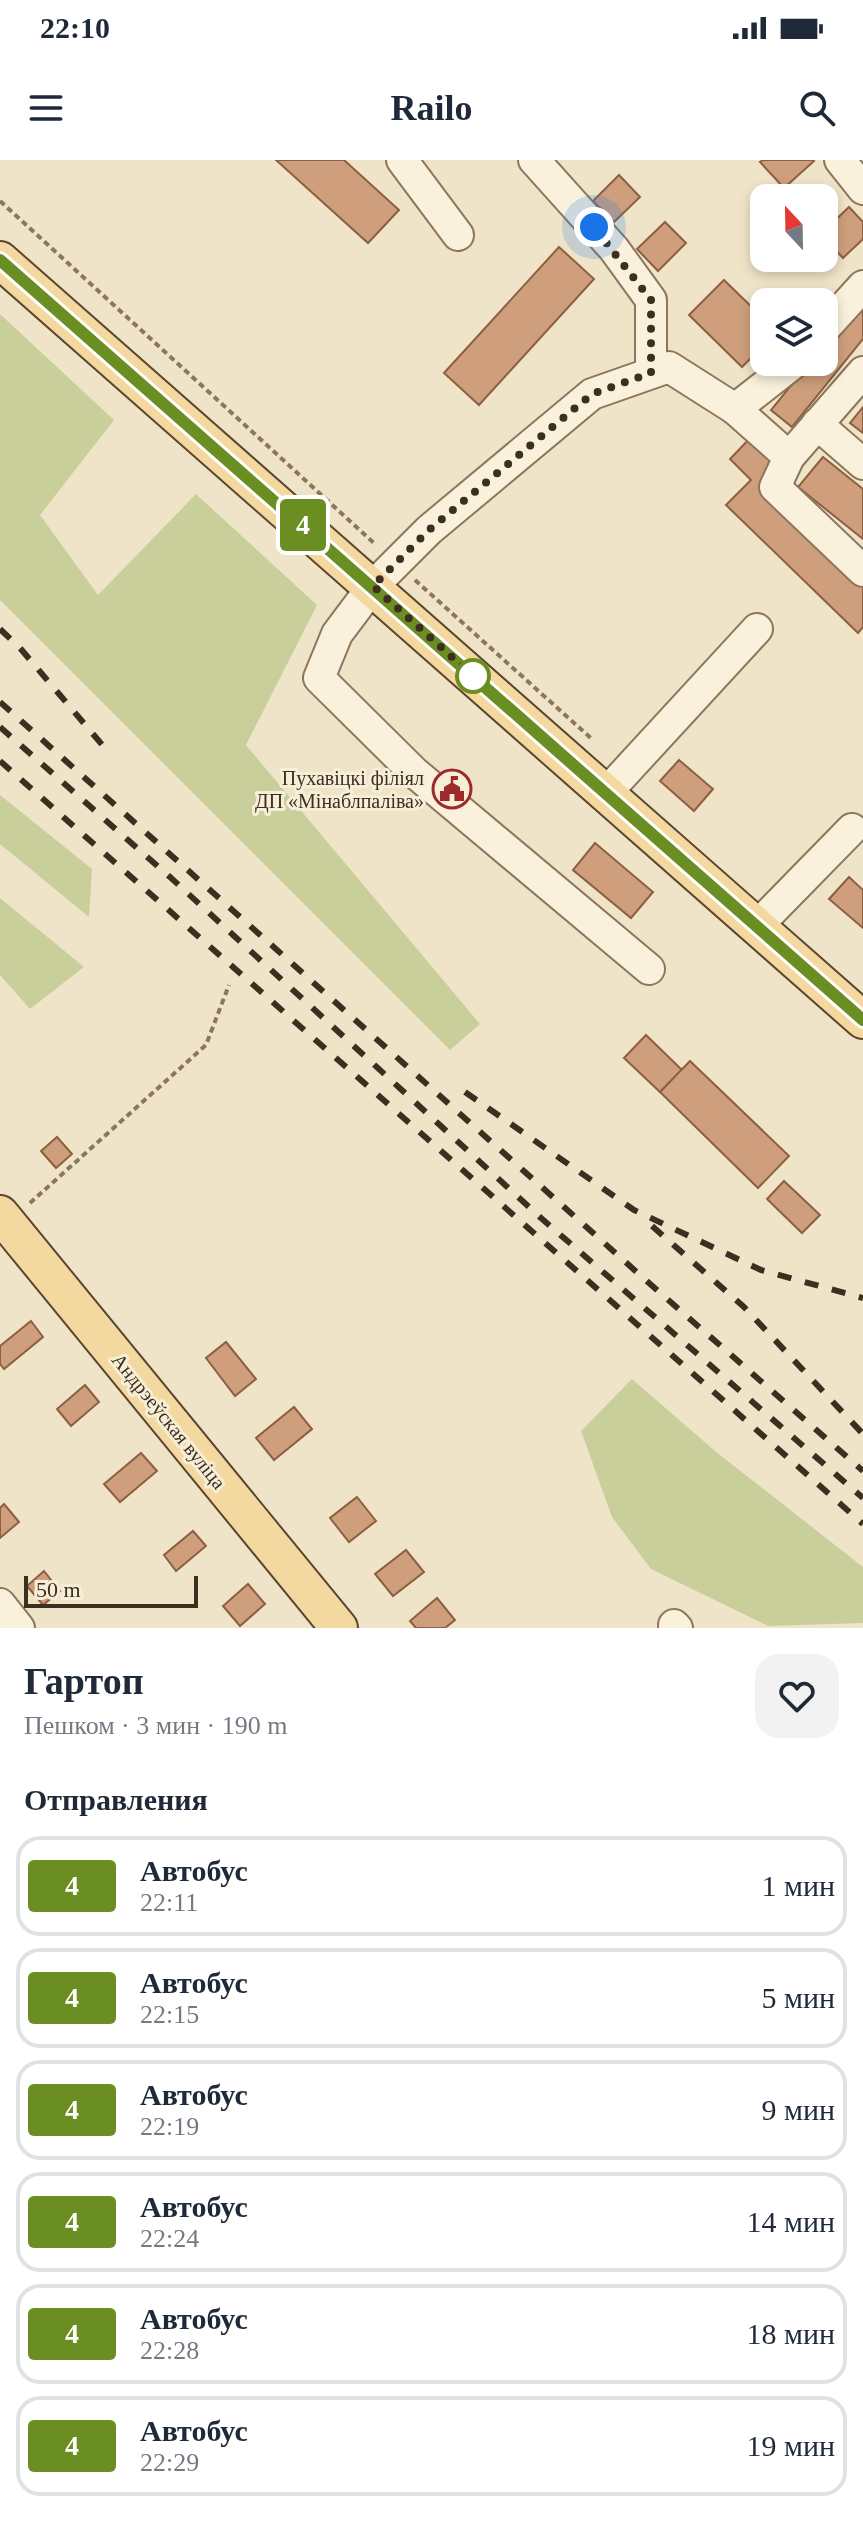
<!DOCTYPE html>
<html lang="ru">
<meta charset="utf-8">
<style>
:root{--surface:#fff;--page:#f2f2f3;--text:#1f2937;--muted:#747a83;--line:#e0e1e3}
body{margin:0;font-family:Georgia,serif;background:var(--page);color:var(--text);height:100vh;display:flex;flex-direction:column;font-size:30px;white-space:nowrap}
*{box-sizing:border-box;margin:0}
p{font-size:26px;color:var(--muted)}
.icon{flex:none;width:44px;height:44px;fill:none;stroke:currentColor;stroke-width:2;stroke-linecap:round;stroke-linejoin:round}
.map{position:relative;height:1468px;overflow:hidden}
.panel{display:flex;flex-direction:column;background:var(--surface);flex:1}
.panel>*{flex:none}
.badge{padding:0 16px;border-radius:6px;font-size:28px;line-height:52px}
.needle{width:52px;rotate:338deg}
.controls{position:absolute;left:750px;top:24px;display:grid;gap:16px}
.controls a{display:grid;place-items:center;width:88px;height:88px;border-radius:16px;background:var(--surface);box-shadow:0 4px 12px #0003;font-size:40px}
.scale{position:absolute;left:24px;bottom:20px;width:174px;box-sizing:border-box;padding-left:8px;border:4px solid #3d2e20;border-top:0;font-size:22px;line-height:28px;white-space:nowrap;color:#3d2e20;-webkit-text-stroke:6px #f7eed8;paint-order:stroke}
.you{position:absolute;width:40px;height:40px;margin:-20px;border:6px solid #fff;border-radius:50%;background:#1a73e8;box-shadow:0 0 0 12px #1a73e833}
.map>.badge{position:absolute;translate:-50% -50%;box-shadow:0 0 0 4px #fff}
h2{padding:0 24px;font-size:30px;line-height:72px}
.round{display:grid;place-items:center;flex:none;width:84px;height:84px;border-radius:24px;background:var(--page)}
.head{display:flex;align-items:center;justify-content:space-between;height:136px;padding:0 24px}
h1{font-size:38px;font-weight:700;line-height:60px}
ul{padding:0;list-style:none}
li{display:flex;align-items:center;gap:24px;height:100px;margin:0 16px 12px;padding:0 8px;border:4px solid var(--line);border-radius:24px}
li div{flex:1}
li b{display:block;font-size:30px}
li em{font-style:normal}
li .badge{min-width:88px;font-weight:700;text-align:center}
.status{display:flex;justify-content:space-between;align-items:center;height:56px;padding:0 40px;background:var(--surface);direction:ltr}
.status svg{height:22px;fill:currentColor}
header{display:flex;justify-content:space-between;align-items:center;height:104px;padding:0 24px;background:var(--surface);font-size:36px;font-weight:700}
.map>svg:first-child{display:block}
.green{fill:#c9cf9b}
.building{fill:#cf9f7d;stroke:#8d5f41;stroke-width:2}
.lines{fill:none;stroke-linecap:round;stroke-linejoin:round}
.minor-casing{stroke:#8d765c;stroke-width:34}
.major-casing{stroke:#5b4430;stroke-width:40}
.path{stroke:#8d765c;stroke-width:4;stroke-dasharray:6 4;stroke-linecap:butt}
.minor{stroke:#faf1dc;stroke-width:30}
.major{stroke:#f3d9a0;stroke-width:36}
.rail{stroke:#3d2e20;stroke-width:6;stroke-dasharray:14 14;stroke-linecap:butt}
.line-casing{stroke:#fff;stroke-width:18}
.line{stroke:#6b8e23;stroke-width:12}
.walk{stroke:#3d2e20;stroke-width:8;stroke-dasharray:0 14.4}
.stop-dot{fill:#fff;stroke:#6b8e23;stroke-width:4}
.labels{text-anchor:middle;stroke-width:6;stroke-linejoin:round;paint-order:stroke}
.poi-label{font-size:20px;fill:#3d2e20;stroke:#f7eed8;text-anchor:end}
.street-label{font-size:20px;fill:#3d2e20;stroke:#f7eed8}
</style>
<div class="status"><b>22:10</b><svg viewBox="0 0 49 12"><path d="M0 12V9h3v3zM5 12V6h3v6zM10 12V3h3v9zM15 12V0h3v12zM26 1h20v11H26zM47 4h2v5h-2z"/></svg></div>
<header><svg class="icon" aria-label="menu" viewBox="0 0 24 24"><path d="M4 6h16M4 12h16M4 18h16"/></svg>Railo<svg class="icon" aria-label="search" viewBox="0 0 24 24"><circle cx="10" cy="10" r="6"/><path d="M15 15l6 6"/></svg></header>
<div class="map">
<svg width="863" height="1468" viewBox="0 0 863 1468">
<rect width="100%" height="100%" fill="#f0e4c8"/>
<g class="green">
<path d="M0,154L114,260L40,355L98,435L196,334L317,445L246,585L480,864L450,890L0,440Z"/>
<path d="M0,635L92,709L89,757L0,684Z"/>
<path d="M0,738L84,807L30,849L0,815Z"/>
<path d="M632,1219L715,1291L863,1407V1463L768,1466L651,1409L612,1357L581,1271Z"/>
</g>
<g class="building">
<path d="M276,0H344L399,50L368,83Z"/>
<path d="M763,0H813L814,1L784,28L760,2Z"/>
<path d="M619,15L640,37L614,62L593,41Z"/>
<path d="M849,47L863,62V79L843,98L824,78V71Z"/>
<path d="M665,62L686,83L658,111L637,89Z"/>
<path d="M559,87L594,119L479,245L444,213Z"/>
<path d="M724,120L764,159V185L742,207L689,155Z"/>
<path d="M863,136V179L792,267L771,250L810,202H824V184Z"/>
<path d="M863,247V273L850,263Z"/>
<path d="M754,274L783,302L759,326L863,427V467L858,473L726,345L751,320L730,299Z"/>
<path d="M823,297L863,329V379L798,327Z"/>
<path d="M679,600L713,629L694,651L660,621Z"/>
<path d="M595,683L653,732L631,758L573,710Z"/>
<path d="M849,717L863,730V768L829,739Z"/>
<path d="M646,875L682,910L660,932L624,898Z"/>
<path d="M690,901L789,996L758,1028L660,932Z"/>
<path d="M57,977L72,994L56,1008L41,991Z"/>
<path d="M784,1021L820,1055L802,1073L767,1039Z"/>
<path d="M31,1161L43,1177L4,1209L0,1204V1186Z"/>
<path d="M226,1182L256,1219L235,1236L206,1198Z"/>
<path d="M85,1225L99,1242L71,1266L57,1249Z"/>
<path d="M294,1247L312,1269L274,1300L256,1278Z"/>
<path d="M141,1293L157,1311L120,1342L104,1324Z"/>
<path d="M357,1337L376,1361L349,1382L330,1358Z"/>
<path d="M4,1344L19,1362L0,1378V1348Z"/>
<path d="M193,1371L206,1386L176,1411L164,1395Z"/>
<path d="M406,1390L424,1412L393,1436L375,1414Z"/>
<path d="M44,1411L60,1431L43,1445L27,1426Z"/>
<path d="M248,1424L265,1444L240,1466L223,1446Z"/>
<path d="M437,1438L455,1460L445,1468H416L410,1461Z"/>
</g>
<g class="lines">
<g class="minor-casing">
<g id="minor">
<path d="M402,0L458,75"/>
<path d="M534,0L614,89L651,140V213"/>
<path d="M840,0L863,29"/>
<path d="M824,169L863,126"/>
<path d="M863,212L789,297L775,327L863,411"/>
<path d="M735,249L789,297"/>
<path d="M817,264L863,304"/>
<path d="M606,633L757,469"/>
<path d="M757,766L852,669"/>
<path d="M649,809L414,612L319,518L337,474L373,426L429,370L592,234L669,207L735,249L795,202"/>
<path d="M0,1444L19,1468"/>
<path d="M674,1465L677,1468"/>
</g>
</g>
<g class="major-casing">
<g id="major">
<path d="M0,100L863,860"/>
<path d="M0,1054L339,1468"/>
</g>
</g>
<g class="path">
<path d="M0,41L376,385"/>
<path d="M415,420L593,580"/>
<path d="M30,1043L206,885L229,825"/>
</g>
<use href="#minor" class="minor"/>
<use href="#major" class="major"/>
<g class="rail">
<path d="M0,469L20,488L110,594"/>
<path d="M0,542L640,1115L863,1311"/>
<path d="M0,567L170,717L541,1058L863,1338"/>
<path d="M0,601L863,1364"/>
<path d="M465,932L634,1050L761,1110L863,1138"/>
<path d="M652,1066L744,1147L863,1274"/>
</g>
</g>
<g class="lines">
<g class="line-casing">
<path id="line" d="M0,100L863,860"/>
</g>
<use href="#line" class="line"/>
<path class="walk" d="M473,516L373,426L429,370L592,234L651,213V140L594,67"/>
</g>
<defs>
<g id="civic-ring" transform="scale(2)"><circle r="9.5" fill="#f7eed8" stroke="#9e2a2b" stroke-width="1.5"/><path d="M-.6-6.5H3V-4.5H.6V-3L4-1V1h2V6H-6V1h2V-1L-.6-3ZM-1.2 2.5V6h2.4V2.5Z" fill="#9e2a2b"/></g>
</defs>
<g fill-rule="evenodd">
<use href="#civic-ring" x="452" y="629"/>
</g>
<circle class="stop-dot" cx="473" cy="516" r="16"/>
<g class="labels">
<g class="poi-label">
<text x="424" y="625">Пухавіцкі філіял<tspan x="424" dy="23">ДП «Мінаблпаліва»</tspan></text>
</g>
<g class="street-label">
<text transform="translate(169 1261) rotate(51)" y="7">Андрэеўская вуліца</text>
</g>
</g>
</svg>
<div class="controls">
<a><svg class="needle" viewBox="-14 -14 28 28"><path d="M0-13l5 13h-10z" fill="#e53935"/><path d="M0 13l5-13h-10z" fill="#747a83"/></svg></a>
<a><svg class="icon" aria-label="layers" viewBox="0 0 24 24"><path d="M12 4l9 5-9 5-9-5zM3 14l9 5 9-5"/></svg></a>
</div>
<div class="scale">50 m</div>
<div class="you" style="left:594px;top:67px"></div>
<b class="badge" style="left:303px;top:365px;background:#6b8e23;color:#fff">4</b>
</div>
<section class="panel">
<div class="head"><div><h1>Гартоп</h1><p>Пешком · 3 мин · 190 m</p></div><a class="round"><svg class="icon" aria-label="heart" viewBox="0 0 24 24"><path d="M12 20l-8-8c-3-5 5-10 8-4 3-6 11-1 8 4z"/></svg></a></div>
<h2>Отправления</h2>
<ul>
<li><span class="badge" style="background:#6b8e23;color:#fff">4</span><div><b>Автобус</b><p>22:11</p></div><em>1 мин</em></li>
<li><span class="badge" style="background:#6b8e23;color:#fff">4</span><div><b>Автобус</b><p>22:15</p></div><em>5 мин</em></li>
<li><span class="badge" style="background:#6b8e23;color:#fff">4</span><div><b>Автобус</b><p>22:19</p></div><em>9 мин</em></li>
<li><span class="badge" style="background:#6b8e23;color:#fff">4</span><div><b>Автобус</b><p>22:24</p></div><em>14 мин</em></li>
<li><span class="badge" style="background:#6b8e23;color:#fff">4</span><div><b>Автобус</b><p>22:28</p></div><em>18 мин</em></li>
<li><span class="badge" style="background:#6b8e23;color:#fff">4</span><div><b>Автобус</b><p>22:29</p></div><em>19 мин</em></li>
</ul>
</section>
